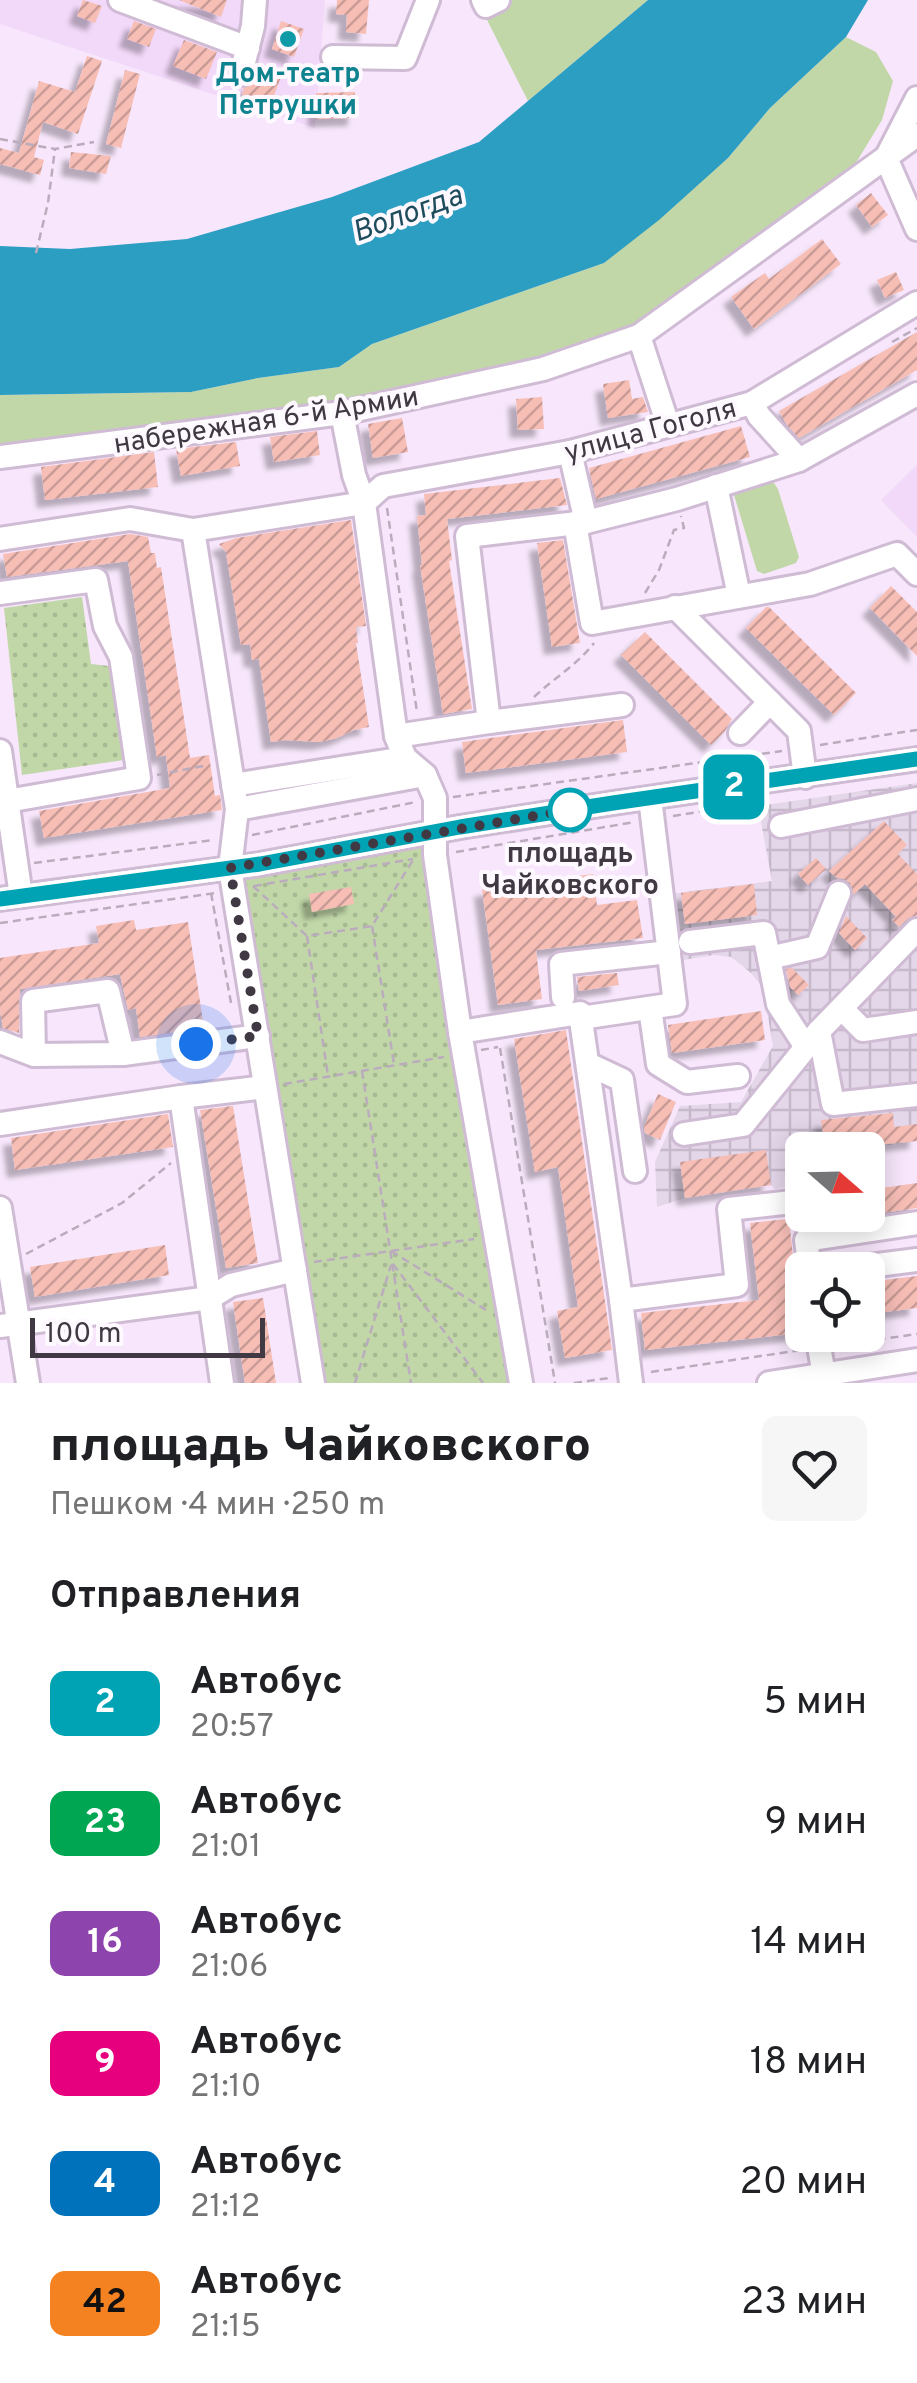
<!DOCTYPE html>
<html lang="ru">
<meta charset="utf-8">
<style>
:root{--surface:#fff;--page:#f6f6f6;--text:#202124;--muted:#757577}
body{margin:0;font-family:Overpass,sans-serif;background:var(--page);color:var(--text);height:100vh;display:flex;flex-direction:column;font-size:38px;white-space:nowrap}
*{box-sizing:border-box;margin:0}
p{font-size:32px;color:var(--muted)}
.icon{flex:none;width:55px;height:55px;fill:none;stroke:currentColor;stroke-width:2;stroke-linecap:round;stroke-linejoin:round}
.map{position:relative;height:1383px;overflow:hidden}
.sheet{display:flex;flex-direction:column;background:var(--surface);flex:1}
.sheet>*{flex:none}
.badge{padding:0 20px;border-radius:15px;font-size:35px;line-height:65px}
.needle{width:65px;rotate:110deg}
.tools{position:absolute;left:785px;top:1132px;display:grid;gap:20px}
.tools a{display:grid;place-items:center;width:100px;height:100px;border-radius:15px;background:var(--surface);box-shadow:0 5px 25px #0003;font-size:50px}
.scale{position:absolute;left:30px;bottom:25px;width:235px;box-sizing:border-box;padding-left:10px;border:5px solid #403842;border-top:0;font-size:28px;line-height:35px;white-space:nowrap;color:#403842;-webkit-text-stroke:8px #fef9ff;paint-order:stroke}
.you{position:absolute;width:50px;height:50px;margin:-25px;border:8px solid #fff;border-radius:50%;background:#1a73e8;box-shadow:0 0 0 15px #1a73e833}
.map>.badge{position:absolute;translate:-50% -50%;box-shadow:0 0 0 5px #fff}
h2{padding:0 50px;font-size:38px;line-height:90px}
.round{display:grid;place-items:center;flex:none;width:105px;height:105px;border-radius:15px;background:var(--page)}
.overview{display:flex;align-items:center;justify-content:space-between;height:170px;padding:0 50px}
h1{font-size:48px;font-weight:800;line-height:75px}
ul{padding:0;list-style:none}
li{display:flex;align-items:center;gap:30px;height:120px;padding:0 50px}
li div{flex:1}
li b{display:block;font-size:38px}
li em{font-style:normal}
li .badge{min-width:110px;font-weight:700;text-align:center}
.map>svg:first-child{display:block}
.built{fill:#f2d8f9}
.industrial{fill:url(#industrial-grid)}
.green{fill:#c1d7a8}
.park{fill:url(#park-dots)}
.water{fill:#2c9ec2}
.building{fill:url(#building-hatch);filter:url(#shadow)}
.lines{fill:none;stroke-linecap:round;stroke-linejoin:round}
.minor-casing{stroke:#d0bbd5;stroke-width:28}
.path{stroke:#baacbd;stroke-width:2.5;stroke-dasharray:8 5;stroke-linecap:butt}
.minor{stroke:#fff;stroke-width:22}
.line-casing{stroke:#fff;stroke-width:22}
.line{stroke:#00a3b4;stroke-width:15}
.walk{stroke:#403842;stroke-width:10;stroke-dasharray:0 18}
.culture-dot{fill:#0f9aa8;stroke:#fef9ff;stroke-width:4}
.stop-dot{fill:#fff;stroke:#00a3b4;stroke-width:5}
.labels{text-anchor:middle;stroke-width:8;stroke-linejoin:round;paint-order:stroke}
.culture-label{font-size:28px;font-weight:bold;fill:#0d838f;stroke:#fef9ff}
.street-label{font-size:28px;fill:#403842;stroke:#fef9ff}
.stop-label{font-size:28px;font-weight:bold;fill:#403842;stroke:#fef9ff}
.water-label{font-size:30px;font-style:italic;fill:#1f4c5c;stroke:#fef9ff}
</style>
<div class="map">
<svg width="917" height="1383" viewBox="0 0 917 1383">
<defs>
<pattern id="industrial-grid" width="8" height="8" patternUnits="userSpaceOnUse" patternTransform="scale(2.5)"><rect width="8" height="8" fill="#e5d7ea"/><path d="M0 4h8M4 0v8" fill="none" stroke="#c6b9ca"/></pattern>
<pattern id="park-dots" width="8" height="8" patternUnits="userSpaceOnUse" patternTransform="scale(2.5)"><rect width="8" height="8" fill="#c1d7a8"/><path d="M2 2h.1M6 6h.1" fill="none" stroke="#a7b992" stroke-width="1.8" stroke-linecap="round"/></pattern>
<pattern id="building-hatch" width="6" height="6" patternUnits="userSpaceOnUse" patternTransform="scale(2.5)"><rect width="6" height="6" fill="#f7beb6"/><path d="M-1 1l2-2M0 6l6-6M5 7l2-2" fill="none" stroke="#c99b96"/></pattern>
<filter id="shadow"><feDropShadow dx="-8" dy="8" stdDeviation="2.5" flood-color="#0004"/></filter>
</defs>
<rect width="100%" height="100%" fill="#f8e7fc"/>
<g class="built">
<path d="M0,0H325L315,128L0,24Z"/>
<path d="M917,465V537L881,500Z"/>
</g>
<path class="industrial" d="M917,783V1141L851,1150H802V1184L775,1189L771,1185L685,1198L657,1207L655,1162L680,1106L741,1102L773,1046L763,988L751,973L731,957L714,955L678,961L669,894L772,881L758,806Z"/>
<g class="green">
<path d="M482,0H648L528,101L482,10Z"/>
<path d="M846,37L876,52L893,81L882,120L848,176L636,329L540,362L341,409L0,450V395L191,392L258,378L339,367L372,344L604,263L728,158L770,108Z"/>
<path d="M767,482L774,483L778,489L799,557L796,563L764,574L757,571L734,495L740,490Z"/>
</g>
<g class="park">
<path d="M82,597L91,664L109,666L124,760L22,775L4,608Z"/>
<path d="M421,848L513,1383H319L239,880Z"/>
</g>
<path class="water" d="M648,0H868L846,37L770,108L728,158L659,220L604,263L372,344L339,367L258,378L191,392L0,395V246L70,249L187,239L332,197L479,142Z"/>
<g class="building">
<path d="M83,0L102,6L95,23L77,16Z"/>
<path d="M179,0H227L221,17Z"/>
<path d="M337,0H369L366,34L346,32L347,15L336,14Z"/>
<path d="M134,21L156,29L149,47L127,39Z"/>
<path d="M281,21L304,29L294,57L272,49Z"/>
<path d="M184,40L217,52L206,79L173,66Z"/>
<path d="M87,56L102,61L78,134L43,122L34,157L44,160L40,175L0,164V148L19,153L39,81L75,92Z"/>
<path d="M258,68L281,77L270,106L242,95L244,88L252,84Z"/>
<path d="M125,70L140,74L121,148L106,144Z"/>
<path d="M355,92L356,118L316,119V93Z"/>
<path d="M71,152L111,156L106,174L69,168Z"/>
<path d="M871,193L888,215L872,227L856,205Z"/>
<path d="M822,239L841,264L754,329L731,297L765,273L769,279Z"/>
<path d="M896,272L904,290L885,298L877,280Z"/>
<path d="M917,332V370L799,438L787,425L779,411Z"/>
<path d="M629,380L632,399L643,397L648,412L608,418L603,384Z"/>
<path d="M542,397L544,429L518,430L516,399Z"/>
<path d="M402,418L408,452L373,458L368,424Z"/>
<path d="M741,426L750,457L596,499L589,468Z"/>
<path d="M317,431L320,455L274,462L270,437Z"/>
<path d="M236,442L240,466L181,476L176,449Z"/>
<path d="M154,452L158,487L45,500L41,467Z"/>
<path d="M560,478L567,505L447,519L452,560L449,561L472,709L443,714L420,565H422L417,516L426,515L424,494Z"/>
<path d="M351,520L366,626L356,627L358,643H356L369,727L354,730L337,738L319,742L285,740L271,742L259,659L252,660L250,644L241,645L226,552L219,544L236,538Z"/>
<path d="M130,534L148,537L151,553H155L157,568L161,567L190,758L209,755L215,796L220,795L222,810L44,838L39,811L170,788L166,755L157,757L128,561L7,577L3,554Z"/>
<path d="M563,540L580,643L552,647L537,543Z"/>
<path d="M891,586L917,612V656L870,608Z"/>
<path d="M766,607H769L856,693L834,715L746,628Z"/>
<path d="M645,632L732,719L725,731L711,745L621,655Z"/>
<path d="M623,720L627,752L466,773L462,742Z"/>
<path d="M884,821L907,845L898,854L917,874V915L907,919L899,927L892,920L896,917L865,884L853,895L850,883L844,879L837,878L829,871Z"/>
<path d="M816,858L826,869L808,885L798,874Z"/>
<path d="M593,874L597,905L637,900L643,938L536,950L542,999L498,1005L482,889Z"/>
<path d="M754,884L757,915L685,924L681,893Z"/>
<path d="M351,887L354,904L312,912L309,894Z"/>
<path d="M846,916L867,938L855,950L839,933Z"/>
<path d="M134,920L136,930L188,922L204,1028L140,1037L136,1008L128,1010L120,974L20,989L19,1033L3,1028L0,1010V958L99,943L96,926Z"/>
<path d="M792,968L809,985L798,995L790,987L786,969Z"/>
<path d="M617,973L619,985L579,991L577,977Z"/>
<path d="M761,1011L765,1040L672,1053L668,1025Z"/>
<path d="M566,1030L612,1350L565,1358L557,1311L578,1307L558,1167L535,1172L514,1039Z"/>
<path d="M658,1094L676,1102L660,1140L645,1133L644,1127Z"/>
<path d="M233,1106L258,1263L226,1268L200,1110Z"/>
<path d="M893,1113L894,1127L917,1124V1141L825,1150L821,1120Z"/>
<path d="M168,1114L173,1147L15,1170L11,1138Z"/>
<path d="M766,1150L771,1185L685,1198L680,1162Z"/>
<path d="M917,1183V1208L868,1215V1190Z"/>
<path d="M789,1219L801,1333L645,1350L641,1313L759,1300L750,1223Z"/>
<path d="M165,1245L169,1275L35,1297L30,1267Z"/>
<path d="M917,1276V1308L868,1314V1282Z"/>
<path d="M263,1298L276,1383H245L233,1302Z"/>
</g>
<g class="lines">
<g class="minor-casing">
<g id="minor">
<path d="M120,0L248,48"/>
<path d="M483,0L486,6L498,0"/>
<path d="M333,57L405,58L428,0"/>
<path d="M241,74L253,26L255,0"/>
<path d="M917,98L886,158L917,229"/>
<path d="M639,336L668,425"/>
<path d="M752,403L759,416L799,460"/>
<path d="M342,413L354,475L364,503L396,736L405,758L425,775L435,798V855L460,1032L521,1383"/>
<path d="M570,452L586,522"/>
<path d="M0,457L342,413L543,369L639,336L917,135"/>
<path d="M716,486L739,596"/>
<path d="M575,523L592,623L810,584L897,554L917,574"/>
<path d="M0,539L130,519L193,530"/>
<path d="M0,593L96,580L105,626L121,657L139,778L7,801"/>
<path d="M675,607L799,731L805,777"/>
<path d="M489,722L622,705"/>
<path d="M740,733L770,702"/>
<path d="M396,736L489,722L467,536L586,522L677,499L799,460L917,394"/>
<path d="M0,751L21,896"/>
<path d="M233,785L405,758"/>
<path d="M237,809L425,775"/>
<path d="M781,826L917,799"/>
<path d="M0,899L260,864L460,827L613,803L917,759"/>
<path d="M690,942L764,933L778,1004L806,1047"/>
<path d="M769,958L817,947L839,893"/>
<path d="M563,997L561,964L669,952"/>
<path d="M650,1008L658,1064L687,1082L738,1076"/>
<path d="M842,1009L863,1030L917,1022"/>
<path d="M581,1018L675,1004L650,798"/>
<path d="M819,1031L833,1104L917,1095"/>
<path d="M460,1032L580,1013L621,1300L737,1285L729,1209L801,1201L802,1211"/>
<path d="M0,1042L34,1055L33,1001L108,991L123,1054L258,1036"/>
<path d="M34,1055L123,1054"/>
<path d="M588,1064L622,1080L635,1171"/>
<path d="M181,1097L222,1383"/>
<path d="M0,1124L181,1097L265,1087"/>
<path d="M684,1134L743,1125L819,1031L917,930"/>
<path d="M0,1208L28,1383"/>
<path d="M810,1270L806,1240L917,1223"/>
<path d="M838,1270L917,1260"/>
<path d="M621,1300L631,1383"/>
<path d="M0,1326L210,1298L231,1285L295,1270"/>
<path d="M817,1335L824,1375"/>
<path d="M313,1383L230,868L237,809L193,530L364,503L383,486L570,452L752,403L917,303"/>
<path d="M769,1383L917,1360"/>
</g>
</g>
<g class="path">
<path d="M0,139L55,149L94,142"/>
<path d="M36,253L48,203L55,149"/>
<path d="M892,342L917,328"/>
<path d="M387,508L417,712"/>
<path d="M645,593L659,570L674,530L684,528L681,516"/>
<path d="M534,697C554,678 577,665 594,643"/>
<path d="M820,745L917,730"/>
<path d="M157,775L208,765"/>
<path d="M453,797L782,751"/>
<path d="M673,816L729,807"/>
<path d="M252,835L416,802"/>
<path d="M456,852L635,822"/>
<path d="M34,863L214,840"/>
<path d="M253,886L307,936L372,926L413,860"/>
<path d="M254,886L413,859"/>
<path d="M211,893L231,1003"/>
<path d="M0,923L216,893"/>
<path d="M372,926L394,1064"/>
<path d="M307,936L328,1076"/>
<path d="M500,1048L555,1383"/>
<path d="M481,1050L498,1047"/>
<path d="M362,1071L411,1383"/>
<path d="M284,1084L444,1057"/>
<path d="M391,1251L486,1310"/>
<path d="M26,1254L122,1203L171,1163"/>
<path d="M314,1262L474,1239"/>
<path d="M393,1264L483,1383"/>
<path d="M839,1345L917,1334"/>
<path d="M651,1372L802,1350"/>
<path d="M355,1383L391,1265"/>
<path d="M574,1383L609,1378"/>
</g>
<use href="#minor" class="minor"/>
</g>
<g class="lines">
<g class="line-casing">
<path id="line" d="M0,899L260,864L460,827L613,803L917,759"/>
</g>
<use href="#line" class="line"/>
<path class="walk" d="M196,1044L258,1036L230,868L570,810"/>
</g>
<circle class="culture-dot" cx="288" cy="39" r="10"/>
<circle class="stop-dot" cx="570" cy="810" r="20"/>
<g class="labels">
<g class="culture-label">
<text x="288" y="82">Дом-театр<tspan x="288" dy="32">Петрушки</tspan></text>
</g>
<g class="street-label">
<text transform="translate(266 419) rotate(-9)" y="10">набережная 6-й Армии</text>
<text transform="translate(650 429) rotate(-15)" y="10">улица Гоголя</text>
</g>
<g class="stop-label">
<text x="570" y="862">площадь<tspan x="570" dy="32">Чайковского</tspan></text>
</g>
<g class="water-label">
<text transform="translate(407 213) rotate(-20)" y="10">Вологда</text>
</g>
</g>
</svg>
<div class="tools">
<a><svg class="needle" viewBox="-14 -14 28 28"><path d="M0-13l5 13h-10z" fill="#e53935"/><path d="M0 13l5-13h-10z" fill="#757577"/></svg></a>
<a><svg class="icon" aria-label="locate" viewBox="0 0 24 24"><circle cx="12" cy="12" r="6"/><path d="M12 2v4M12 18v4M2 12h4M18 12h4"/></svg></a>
</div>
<div class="scale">100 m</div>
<div class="you" style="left:196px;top:1044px"></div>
<b class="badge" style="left:734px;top:787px;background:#00a3b4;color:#fff">2</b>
</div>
<section class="sheet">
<div class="overview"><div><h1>площадь Чайковского</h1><p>Пешком · 4 мин · 250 m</p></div><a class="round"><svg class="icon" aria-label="heart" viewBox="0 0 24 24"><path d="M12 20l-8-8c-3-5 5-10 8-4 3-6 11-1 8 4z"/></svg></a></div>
<h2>Отправления</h2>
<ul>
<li><span class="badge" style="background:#00a3b4;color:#fff">2</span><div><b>Автобус</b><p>20:57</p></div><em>5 мин</em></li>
<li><span class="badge" style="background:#00a651;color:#fff">23</span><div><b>Автобус</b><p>21:01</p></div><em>9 мин</em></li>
<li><span class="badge" style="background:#8e44ad;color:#fff">16</span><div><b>Автобус</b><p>21:06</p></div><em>14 мин</em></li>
<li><span class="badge" style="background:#e6007e;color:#fff">9</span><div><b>Автобус</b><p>21:10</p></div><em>18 мин</em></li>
<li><span class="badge" style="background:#0072bc;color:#fff">4</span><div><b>Автобус</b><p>21:12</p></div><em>20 мин</em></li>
<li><span class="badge" style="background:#f58220;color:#111">42</span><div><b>Автобус</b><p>21:15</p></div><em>23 мин</em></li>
</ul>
</section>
